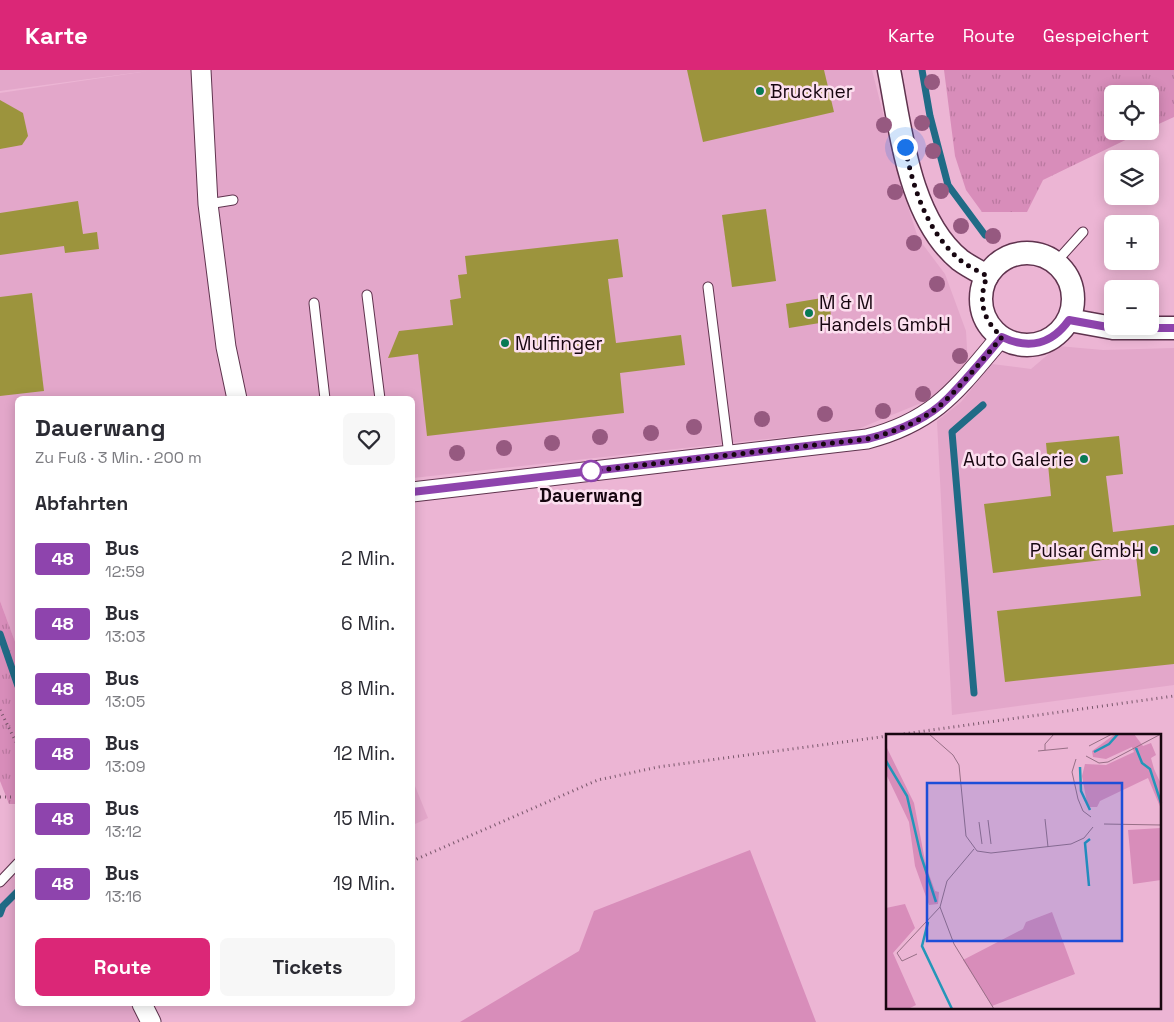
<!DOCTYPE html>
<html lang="de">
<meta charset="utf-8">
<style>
:root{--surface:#fff;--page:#f7f7f7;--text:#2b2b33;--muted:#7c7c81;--accent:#db2777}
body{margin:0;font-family:"Space Grotesk",sans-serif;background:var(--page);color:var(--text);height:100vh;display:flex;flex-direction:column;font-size:19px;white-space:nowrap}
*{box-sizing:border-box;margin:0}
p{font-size:16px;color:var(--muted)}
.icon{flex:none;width:28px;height:28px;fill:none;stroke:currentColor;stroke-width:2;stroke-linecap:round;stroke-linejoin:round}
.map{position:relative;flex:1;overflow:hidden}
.details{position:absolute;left:15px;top:326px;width:400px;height:610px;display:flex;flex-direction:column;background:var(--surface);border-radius:8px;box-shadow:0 2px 12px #0003}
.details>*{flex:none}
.badge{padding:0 10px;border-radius:4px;font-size:18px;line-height:32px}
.controls{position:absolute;left:1104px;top:15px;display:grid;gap:10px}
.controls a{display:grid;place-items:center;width:55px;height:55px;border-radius:8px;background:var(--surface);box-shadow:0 2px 12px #0003;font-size:25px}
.you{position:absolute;width:25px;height:25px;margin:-12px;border:4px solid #fff;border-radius:50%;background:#1a73e8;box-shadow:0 0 0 8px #1a73e833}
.map>.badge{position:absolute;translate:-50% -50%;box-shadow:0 0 0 2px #fff}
h2{padding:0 20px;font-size:19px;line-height:45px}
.round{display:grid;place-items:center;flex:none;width:52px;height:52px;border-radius:8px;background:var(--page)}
.headline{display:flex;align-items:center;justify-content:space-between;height:85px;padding:0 20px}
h1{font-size:24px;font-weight:800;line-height:38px}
.action{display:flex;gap:10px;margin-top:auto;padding:10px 20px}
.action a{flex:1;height:58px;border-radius:8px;background:var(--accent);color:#fff;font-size:20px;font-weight:800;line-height:58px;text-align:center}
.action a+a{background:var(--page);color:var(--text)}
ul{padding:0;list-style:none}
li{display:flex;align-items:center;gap:15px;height:65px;padding:0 20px}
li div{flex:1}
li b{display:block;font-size:19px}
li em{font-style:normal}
li .badge{min-width:55px;font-weight:700;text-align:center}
header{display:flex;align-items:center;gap:30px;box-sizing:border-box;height:70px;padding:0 25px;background:var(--accent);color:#fff}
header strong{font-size:24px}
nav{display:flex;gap:28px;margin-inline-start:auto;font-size:18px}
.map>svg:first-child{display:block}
.built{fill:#e3a7ca}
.grass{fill:url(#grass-tufts)}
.green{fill:#d88dba}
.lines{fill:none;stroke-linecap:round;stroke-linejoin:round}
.stream{stroke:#206b86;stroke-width:7}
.building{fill:#9c943d}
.service-casing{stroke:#5f334e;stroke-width:11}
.minor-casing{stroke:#5f334e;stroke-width:21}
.tertiary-casing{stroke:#5f334e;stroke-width:25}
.path{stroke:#79576b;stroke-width:3;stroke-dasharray:1 4;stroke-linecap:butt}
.service{stroke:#fff;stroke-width:9}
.minor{stroke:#fff;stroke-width:19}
.tertiary{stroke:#fff;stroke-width:22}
.tree{fill:#965980}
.line-casing{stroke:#fff;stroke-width:11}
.line{stroke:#8e44ad;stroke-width:8}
.walk{stroke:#170610;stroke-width:5;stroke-dasharray:0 9}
.poi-dot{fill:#087a55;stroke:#fcdfef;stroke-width:2}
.stop-dot{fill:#fff;stroke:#8e44ad;stroke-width:2.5}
.labels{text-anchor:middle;stroke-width:5;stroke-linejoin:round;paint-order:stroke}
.poi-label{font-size:19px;fill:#170610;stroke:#fcdfef;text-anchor:start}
.stop-label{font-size:19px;font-weight:bold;fill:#170610;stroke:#fcdfef}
.inset-river{fill:none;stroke:#2496b9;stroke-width:2.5}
.inset-road{fill:none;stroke:#976f86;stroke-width:1}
.view{fill:#1d4ed8;fill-opacity:0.15;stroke:#1d4ed8;stroke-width:2.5}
.inset-edge{fill:none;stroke:#170610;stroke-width:2.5}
</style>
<header>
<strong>Karte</strong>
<nav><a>Karte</a><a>Route</a><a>Gespeichert</a></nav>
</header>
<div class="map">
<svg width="1174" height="952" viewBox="0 0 1174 952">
<defs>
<pattern id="grass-tufts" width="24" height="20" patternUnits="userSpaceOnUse" patternTransform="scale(1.25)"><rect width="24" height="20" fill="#d88dba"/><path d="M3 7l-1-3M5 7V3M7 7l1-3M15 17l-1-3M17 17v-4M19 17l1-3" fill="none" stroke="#b9789f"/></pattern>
</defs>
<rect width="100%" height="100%" fill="#ecb5d4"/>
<g class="built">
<path d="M0,0H872L902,118L918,168L945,204L966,261L968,297L938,326L858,359L413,408L412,329H18L17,577L0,531V23L148,1L0,21Z"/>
<path d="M1058,276L1103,280L1174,278V615L952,645L937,351L961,332L992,294L1031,299Z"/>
<path d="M413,711L428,748L413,755H412Z"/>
<path d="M17,785L18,934H132L142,952H0V804Z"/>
</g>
<g class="grass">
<path d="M944,0H1174V47L1150,58V24H1112V61H1144L1043,110L1027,142H982L966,120L955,86Z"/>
<path d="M0,531L17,577V734H9L0,711Z"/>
</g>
<path class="green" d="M750,780L816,952H460L579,881L594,841Z"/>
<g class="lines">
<g class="stream">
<path d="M922,0L930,46L948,115L985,165"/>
<path d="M0,564L18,616"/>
<path d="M974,623L952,362L983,335"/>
<path d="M0,844L3,836L18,821"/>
</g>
</g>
<g class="building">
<path d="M687,0H824L834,42L703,72Z"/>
<path d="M0,30L23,43L28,66L22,75L0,79Z"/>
<path d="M78,131L83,164L97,162L99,179L65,183L64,176L0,185V143Z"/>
<path d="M766,139L776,211L732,217L722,145Z"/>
<path d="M618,169L623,207L608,209L616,273L681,265L685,295L620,303L624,343L427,366L418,284L388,288L399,261L453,255L450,230L461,228L458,205L467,204L465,186Z"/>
<path d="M32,223L44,321L0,326V227Z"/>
<path d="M828,227L832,251L789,258L786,234Z"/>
<path d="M1119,366L1123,404L1106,406L1113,462L1174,455V594L1005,612L997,541L1141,526L1136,486L993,503L984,434L1051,426L1046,373Z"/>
</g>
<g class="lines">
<g class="service-casing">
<g id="service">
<path d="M208,134L233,130"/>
<path d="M1056,192L1083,162"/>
<path d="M708,217L729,385"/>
<path d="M367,225L380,329"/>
<path d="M314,233L325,329"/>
<path d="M0,812L18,793"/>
</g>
</g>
<g class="minor-casing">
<g id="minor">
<path d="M201,0L208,134L226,277L237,329"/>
<path d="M412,422L867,369C936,351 957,319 1001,267"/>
<path d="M142,934L151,952"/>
</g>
</g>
<g class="tertiary-casing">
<g id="tertiary">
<path d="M889,0C901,61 909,148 960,190C968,196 978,201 987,206"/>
<circle cx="1027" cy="229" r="46"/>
<path d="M1069,250L1113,258H1174"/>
</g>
</g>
<g class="path">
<path d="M0,640L18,676"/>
<path d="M889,666L1174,626"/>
<path d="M0,727H18"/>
<path d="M412,791L598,710L658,697L888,666"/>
</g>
<use href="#service" class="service"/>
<use href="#minor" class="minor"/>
<use href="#tertiary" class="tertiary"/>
</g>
<g class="tree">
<circle cx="932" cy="12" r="8"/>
<circle cx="922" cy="53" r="8"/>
<circle cx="884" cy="55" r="8"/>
<circle cx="933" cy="81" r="8"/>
<circle cx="941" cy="121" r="8"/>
<circle cx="895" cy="122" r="8"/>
<circle cx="961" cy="156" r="8"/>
<circle cx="993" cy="166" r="8"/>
<circle cx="914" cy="173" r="8"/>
<circle cx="937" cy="214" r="8"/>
<circle cx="960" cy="286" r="8"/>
<circle cx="923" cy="324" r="8"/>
<circle cx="883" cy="341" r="8"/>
<circle cx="825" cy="344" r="8"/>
<circle cx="762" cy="349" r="8"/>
<circle cx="694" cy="357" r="8"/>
<circle cx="651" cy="363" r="8"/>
<circle cx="600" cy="367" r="8"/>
<circle cx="552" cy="373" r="8"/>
<circle cx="504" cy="378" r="8"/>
<circle cx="457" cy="383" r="8"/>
</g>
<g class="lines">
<g class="line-casing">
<path id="line" d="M412,422L867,369C895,362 927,350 948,328C967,309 984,288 1002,267C1029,280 1052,274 1069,250L1113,258H1174"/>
</g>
<use href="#line" class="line"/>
<path class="walk" d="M591,401L867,369C895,362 927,350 948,328C967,309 984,288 1002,267C982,249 978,231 987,206C978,201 968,196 960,190C927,162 913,118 905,77"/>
</g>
<g class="poi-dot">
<circle cx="760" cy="21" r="5"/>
<circle cx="809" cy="243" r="5"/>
<circle cx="505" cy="273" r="5"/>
<circle cx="1084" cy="389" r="5"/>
<circle cx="1154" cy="480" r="5"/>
</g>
<circle class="stop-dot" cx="591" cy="401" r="10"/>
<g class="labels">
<g class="poi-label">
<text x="770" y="28">Bruckner</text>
<text x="819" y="239">M &amp; M<tspan x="819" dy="22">Handels GmbH</tspan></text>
<text x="515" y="280">Mulfinger</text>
<text x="1074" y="396" text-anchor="end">Auto Galerie</text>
<text x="1144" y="487" text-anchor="end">Pulsar GmbH</text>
</g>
<g class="stop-label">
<text x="591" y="432">Dauerwang</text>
</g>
</g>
<g transform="translate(886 664)">
<rect width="275" height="275" fill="#ecb5d4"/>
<path d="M229,0H248L257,12L265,9L270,21L265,24L268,35L275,50V75L262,44L214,67L211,73H204L201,69L196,42L199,30L220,31L248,18L246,13L220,25L207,23L206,17ZM0,12L28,69L40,132L49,157L53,158L52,170L43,171L29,132L23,88L0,40ZM275,94V146L247,150L242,96ZM19,170L29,194L7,219L30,271L22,275H0V174Z" fill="#d88dba"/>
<path d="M166,178L189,240L106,272L77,226L137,195L140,188Z" fill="#d88dba"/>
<path class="inset-river" d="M250,14L256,29L264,35L275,69M208,18L223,10L232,0M0,27L21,62L35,122L50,168M194,33L195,57L204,76M203,152L199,109L204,105M42,188L36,212L66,275"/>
<path class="inset-road" d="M43,0L67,21L73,31L80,102L91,117L105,119L185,110L198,104L207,93M203,12L226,0M159,16V10L168,0M152,17L182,14M200,22L213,29L222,28L275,0M190,25L186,38L192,65L197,77L205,83M159,85L162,113M102,86L105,110M93,88L96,110M218,90L275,91M88,115L61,147L54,173L68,210L108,275M31,220L16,227L11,219L54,173"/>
<path class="view" d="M41,49H236V207H41Z"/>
<rect width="275" height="275" class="inset-edge"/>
</g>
</svg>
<div class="controls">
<a><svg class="icon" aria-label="locate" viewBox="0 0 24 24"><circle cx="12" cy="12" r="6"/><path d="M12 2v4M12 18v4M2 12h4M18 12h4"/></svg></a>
<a><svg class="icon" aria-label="layers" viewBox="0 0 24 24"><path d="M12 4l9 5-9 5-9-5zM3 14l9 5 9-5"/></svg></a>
<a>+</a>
<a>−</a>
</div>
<div class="you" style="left:905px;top:77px"></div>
<section class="details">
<div class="headline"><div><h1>Dauerwang</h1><p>Zu Fuß · 3 Min. · 200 m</p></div><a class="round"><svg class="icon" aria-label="heart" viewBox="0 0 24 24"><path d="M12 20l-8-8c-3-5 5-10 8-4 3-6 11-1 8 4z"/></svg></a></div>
<h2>Abfahrten</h2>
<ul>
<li><span class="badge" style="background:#8e44ad;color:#fff">48</span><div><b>Bus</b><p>12:59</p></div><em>2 Min.</em></li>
<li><span class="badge" style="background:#8e44ad;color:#fff">48</span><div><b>Bus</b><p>13:03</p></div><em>6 Min.</em></li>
<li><span class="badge" style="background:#8e44ad;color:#fff">48</span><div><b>Bus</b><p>13:05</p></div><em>8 Min.</em></li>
<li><span class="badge" style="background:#8e44ad;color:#fff">48</span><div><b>Bus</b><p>13:09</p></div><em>12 Min.</em></li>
<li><span class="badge" style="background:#8e44ad;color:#fff">48</span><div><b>Bus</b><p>13:12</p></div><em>15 Min.</em></li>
<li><span class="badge" style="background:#8e44ad;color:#fff">48</span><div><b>Bus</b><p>13:16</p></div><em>19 Min.</em></li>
</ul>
<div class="action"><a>Route</a><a>Tickets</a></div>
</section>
</div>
